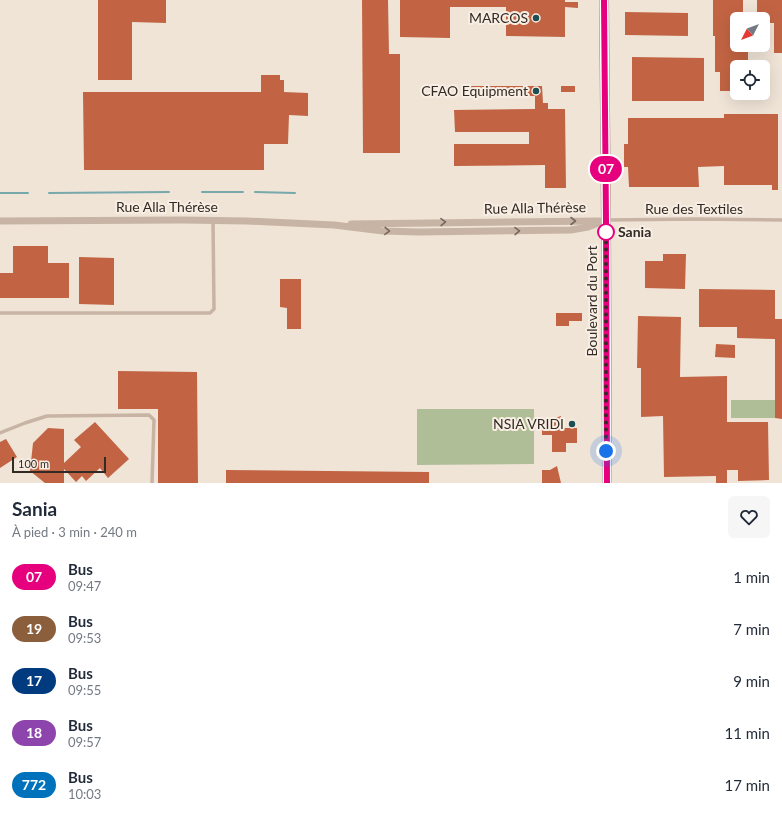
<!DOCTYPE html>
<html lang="fr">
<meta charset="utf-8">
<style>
:root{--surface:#fff;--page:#f6f6f7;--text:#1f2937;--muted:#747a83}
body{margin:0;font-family:Lato,sans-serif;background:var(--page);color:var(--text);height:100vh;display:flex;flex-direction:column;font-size:15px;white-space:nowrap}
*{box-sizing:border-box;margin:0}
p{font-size:13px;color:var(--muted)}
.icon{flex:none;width:22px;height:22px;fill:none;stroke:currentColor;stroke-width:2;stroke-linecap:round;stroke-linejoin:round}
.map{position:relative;height:483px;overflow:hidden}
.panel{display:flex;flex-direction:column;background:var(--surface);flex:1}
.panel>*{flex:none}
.badge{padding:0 8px;border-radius:13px;font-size:14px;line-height:26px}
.needle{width:26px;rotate:228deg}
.fabs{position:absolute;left:730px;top:12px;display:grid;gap:8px}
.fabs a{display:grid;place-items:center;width:40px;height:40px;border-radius:6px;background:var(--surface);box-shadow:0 4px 16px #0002;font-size:20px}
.scale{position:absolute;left:12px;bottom:10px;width:94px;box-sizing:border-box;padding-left:4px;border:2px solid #322a25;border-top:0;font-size:11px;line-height:14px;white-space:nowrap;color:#322a25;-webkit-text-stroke:3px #f8eee3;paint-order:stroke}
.you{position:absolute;width:20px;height:20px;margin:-10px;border:3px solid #fff;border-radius:50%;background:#1a73e8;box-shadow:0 0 0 6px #1a73e833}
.map>.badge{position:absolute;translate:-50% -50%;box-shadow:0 0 0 2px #fff}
.round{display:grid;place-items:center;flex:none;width:42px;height:42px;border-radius:6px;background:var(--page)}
.summary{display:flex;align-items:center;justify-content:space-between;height:68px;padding:0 12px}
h1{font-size:19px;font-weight:700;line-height:30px}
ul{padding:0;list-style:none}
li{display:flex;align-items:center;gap:12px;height:52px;padding:0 12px}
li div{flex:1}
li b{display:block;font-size:15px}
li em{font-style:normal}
li .badge{min-width:44px;font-weight:700;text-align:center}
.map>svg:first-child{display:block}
.green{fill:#b0be98}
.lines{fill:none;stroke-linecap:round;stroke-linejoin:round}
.stream{stroke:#77a8ab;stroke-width:2}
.building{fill:#c26443}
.service{stroke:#c7b4a4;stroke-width:3.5}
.minor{stroke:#c7b4a4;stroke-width:7}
.secondary{stroke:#9a8376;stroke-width:10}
.oneway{stroke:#75685e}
.line-casing{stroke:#fff;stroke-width:9}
.line{stroke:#e6007e;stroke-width:6}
.walk{stroke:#322a25;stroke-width:4;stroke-dasharray:0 7.2}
.poi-dot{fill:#1d4e52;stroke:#f8eee3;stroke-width:1.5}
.stop-dot{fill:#fff;stroke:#e6007e;stroke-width:2}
.labels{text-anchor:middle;stroke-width:4;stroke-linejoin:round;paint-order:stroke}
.poi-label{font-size:14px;fill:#322a25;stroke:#f8eee3;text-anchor:end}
.street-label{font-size:14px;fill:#322a25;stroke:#f8eee3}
.stop-label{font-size:14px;font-weight:bold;fill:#322a25;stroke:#f8eee3;text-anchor:start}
</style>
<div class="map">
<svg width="782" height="483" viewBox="0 0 782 483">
<rect width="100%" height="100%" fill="#f0e4d7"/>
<g class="green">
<rect x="731" y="400" width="44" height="18"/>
<path d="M417,409H534V464L417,465Z"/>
</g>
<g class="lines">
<g class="stream">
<path d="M202,192H243"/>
<path d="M255,192L295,193"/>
<path d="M0,193H28"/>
<path d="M49,193L169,192"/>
</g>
</g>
<g class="building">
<path d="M98,0H166V23L132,22V80H98Z"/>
<path d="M362,0H388L389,54H400V153H363Z"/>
<path d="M400,0H565V2H578V8L565,7V37L506,36V7H450V38L400,37Z"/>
<path d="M713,0H743V19H737V45H748V67H737V91H720V72H715V36H713Z"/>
<path d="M757,0H782V53H774V23H768V20L757,19Z"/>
<path d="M625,12L688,13V36L625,35Z"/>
<path d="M632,57L704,58V101H632Z"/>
<path d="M261,75H280V80H284V92L308,93V116L289,115L288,144H264V170H84L83,92H261Z"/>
<path d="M468,86H542L543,103H548V109H565L566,188H545V165L454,166V144H529V132H455L454,110L535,109V96H468Z"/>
<rect x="561" y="86" width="14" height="6"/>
<path d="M724,114H778V190H772V185H724V166L698,167L699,187H629L628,167H624V144H628V118H724Z"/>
<path d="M13,246H48V263H69V298H0V273H13Z"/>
<path d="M663,254H686L685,289L645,288V261H663Z"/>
<path d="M79,257L114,258V305L79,304Z"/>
<path d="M280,279H301V329H287V308L280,307Z"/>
<path d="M699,289L775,290V319H782V419L775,418V339L737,338V327H699Z"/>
<path d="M556,313H582V321H569V326H556Z"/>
<path d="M638,316L681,317L680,377L727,376V422H768L769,480L738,481V470H727V483H716V476L664,477L663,416L641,417V368H637Z"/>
<path d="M716,344L735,345V358L715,357Z"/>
<path d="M118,371L197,372L198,483H158V409H118Z"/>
<path d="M561,416V428H577V443H566V452H552V435H542V422Z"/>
<path d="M95,422L129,459L108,478L100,468L86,481L82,476L76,482L64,469V483H45L30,471L33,443L48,428L64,429V463L81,447L74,440Z"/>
<path d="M6,439L17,457L0,468V442Z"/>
<path d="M557,466L561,483H542V470H550Z"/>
<path d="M226,470L429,472V483H226Z"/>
</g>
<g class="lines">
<g class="service">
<path d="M607,220L695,219L782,220"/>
<path d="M0,313H210L214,309L213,220"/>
<path d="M0,433L25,423L47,416L149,415L154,420L152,483"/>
</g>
<g class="minor">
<path d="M0,221L183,220L247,221L334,225L383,231L419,232L571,230L588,227L606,220"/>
<path d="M351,224L600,221"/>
</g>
<path class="secondary" d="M604,0L606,220L607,483"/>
</g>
<defs><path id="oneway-chevron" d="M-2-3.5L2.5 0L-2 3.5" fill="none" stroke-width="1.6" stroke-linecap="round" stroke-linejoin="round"/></defs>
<g class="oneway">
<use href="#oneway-chevron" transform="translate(573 221)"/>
<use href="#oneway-chevron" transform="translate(443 222) rotate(-1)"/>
<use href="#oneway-chevron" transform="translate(387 231) rotate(2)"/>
<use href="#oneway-chevron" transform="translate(517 231) rotate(-1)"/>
</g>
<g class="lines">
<g class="line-casing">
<path id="line" d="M604,0L606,220L607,483"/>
</g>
<use href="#line" class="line"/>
<path class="walk" d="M606,232V230V451"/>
</g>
<g class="poi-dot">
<circle cx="536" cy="18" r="4"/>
<circle cx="536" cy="91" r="4"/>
<circle cx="572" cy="424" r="4"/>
</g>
<circle class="stop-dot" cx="606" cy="232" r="8"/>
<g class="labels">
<g class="poi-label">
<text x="528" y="23">MARCOS</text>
<text x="528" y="96">CFAO Equipment</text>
<text x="564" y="429">NSIA VRIDI</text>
</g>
<g class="street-label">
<text x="167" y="212">Rue Alla Thérèse</text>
<text transform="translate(535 208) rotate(-1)" y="5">Rue Alla Thérèse</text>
<text x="694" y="214">Rue des Textiles</text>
<text transform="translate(592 301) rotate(-90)" y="5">Boulevard du Port</text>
</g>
<g class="stop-label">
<text x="618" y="237">Sania</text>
</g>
</g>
</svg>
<div class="fabs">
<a><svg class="needle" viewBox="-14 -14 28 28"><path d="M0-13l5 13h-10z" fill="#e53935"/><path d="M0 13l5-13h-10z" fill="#747a83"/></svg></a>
<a><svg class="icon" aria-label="locate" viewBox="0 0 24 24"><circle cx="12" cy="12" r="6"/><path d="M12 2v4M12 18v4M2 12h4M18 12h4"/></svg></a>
</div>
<div class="scale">100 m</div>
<div class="you" style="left:606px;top:451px"></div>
<b class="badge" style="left:606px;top:169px;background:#e6007e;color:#fff">07</b>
</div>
<section class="panel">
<div class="summary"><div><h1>Sania</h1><p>À pied · 3 min · 240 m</p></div><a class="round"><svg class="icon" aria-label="heart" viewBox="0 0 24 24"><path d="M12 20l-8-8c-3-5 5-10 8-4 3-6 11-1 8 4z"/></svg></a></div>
<ul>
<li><span class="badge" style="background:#e6007e;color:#fff">07</span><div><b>Bus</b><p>09:47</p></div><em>1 min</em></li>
<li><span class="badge" style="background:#8b5e3c;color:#fff">19</span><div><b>Bus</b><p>09:53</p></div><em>7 min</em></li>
<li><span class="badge" style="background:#003b80;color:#fff">17</span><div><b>Bus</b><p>09:55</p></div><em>9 min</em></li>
<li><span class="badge" style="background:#8e44ad;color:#fff">18</span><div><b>Bus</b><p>09:57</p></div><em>11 min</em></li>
<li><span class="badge" style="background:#0072bc;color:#fff">772</span><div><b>Bus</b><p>10:03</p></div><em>17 min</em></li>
</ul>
</section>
